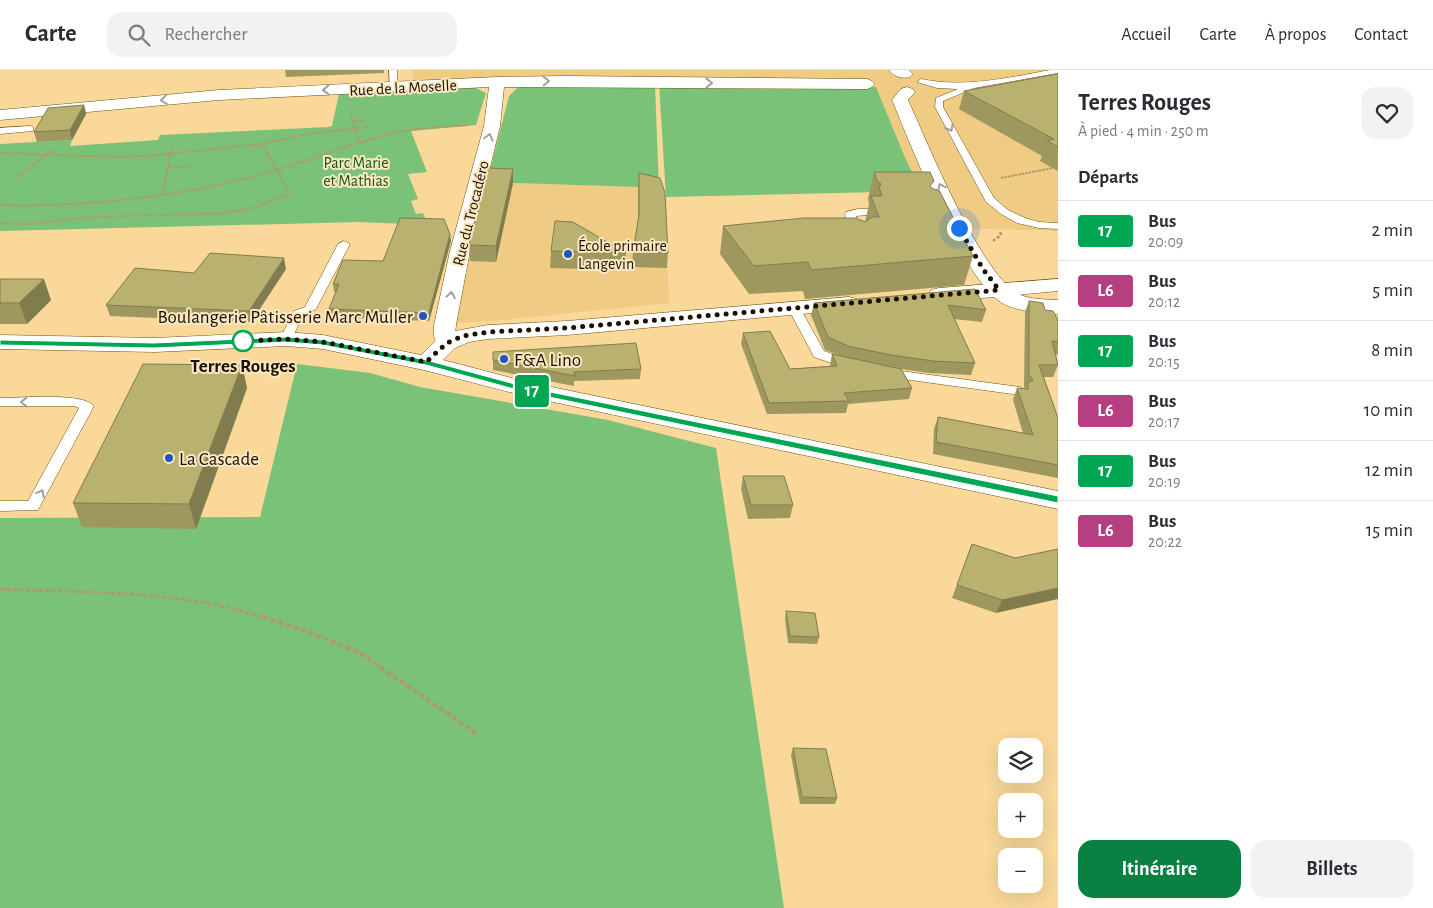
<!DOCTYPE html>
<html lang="fr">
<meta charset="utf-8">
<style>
:root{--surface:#fff;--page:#f2f2f3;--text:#2b2b33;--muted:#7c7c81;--line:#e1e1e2;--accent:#0b8043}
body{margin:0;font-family:"Alegreya Sans",sans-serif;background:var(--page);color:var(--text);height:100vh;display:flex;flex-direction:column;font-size:19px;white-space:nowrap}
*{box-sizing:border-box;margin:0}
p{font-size:16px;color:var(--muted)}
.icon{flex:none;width:28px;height:28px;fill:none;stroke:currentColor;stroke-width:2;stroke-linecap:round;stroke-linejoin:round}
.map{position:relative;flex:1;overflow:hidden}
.panel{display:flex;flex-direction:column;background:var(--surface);width:375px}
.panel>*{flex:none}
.badge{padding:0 10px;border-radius:4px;font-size:18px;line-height:32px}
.controls{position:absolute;left:998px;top:668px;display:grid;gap:10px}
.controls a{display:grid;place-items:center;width:45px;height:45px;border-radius:10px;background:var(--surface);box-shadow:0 5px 20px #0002;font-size:25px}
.you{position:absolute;width:25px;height:25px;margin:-12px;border:4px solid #fff;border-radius:50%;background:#1a73e8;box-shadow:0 0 0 8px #1a73e833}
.map>.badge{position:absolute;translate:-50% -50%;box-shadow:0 0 0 2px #fff}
h2{padding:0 20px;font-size:19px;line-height:45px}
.round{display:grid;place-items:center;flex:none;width:52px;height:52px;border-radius:15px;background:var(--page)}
.overview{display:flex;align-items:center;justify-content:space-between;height:85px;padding:0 20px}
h1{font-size:24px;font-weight:700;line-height:38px}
.cta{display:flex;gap:10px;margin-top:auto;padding:10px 20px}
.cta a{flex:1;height:58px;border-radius:15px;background:var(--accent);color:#fff;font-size:20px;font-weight:700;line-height:58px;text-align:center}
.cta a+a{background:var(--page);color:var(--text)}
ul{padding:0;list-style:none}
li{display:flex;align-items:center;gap:15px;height:60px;padding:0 20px;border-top:1px solid var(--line)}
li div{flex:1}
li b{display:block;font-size:19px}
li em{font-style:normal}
li .badge{min-width:55px;font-weight:700;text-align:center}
header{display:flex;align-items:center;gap:30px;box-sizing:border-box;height:70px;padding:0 25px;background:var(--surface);border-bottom:1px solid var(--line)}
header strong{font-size:24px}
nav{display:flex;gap:28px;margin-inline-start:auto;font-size:18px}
.search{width:350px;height:45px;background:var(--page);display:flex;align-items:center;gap:12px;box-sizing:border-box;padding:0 18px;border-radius:15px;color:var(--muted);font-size:19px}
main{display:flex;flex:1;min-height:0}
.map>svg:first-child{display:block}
.built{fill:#efcb84}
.green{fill:#79c277}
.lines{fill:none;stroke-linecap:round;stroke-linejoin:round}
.lane-casing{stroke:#6f520f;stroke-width:1}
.street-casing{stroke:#6f520f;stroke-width:1}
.secondary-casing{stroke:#6f520f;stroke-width:1}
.path-far3{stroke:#b29868;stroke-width:2;stroke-dasharray:2.5 1;stroke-linecap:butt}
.path-far2{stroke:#b29868;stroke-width:2.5;stroke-dasharray:3 2;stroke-linecap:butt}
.path-far1{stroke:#b29868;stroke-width:3;stroke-dasharray:4 2.5;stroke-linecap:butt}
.path{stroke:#b29868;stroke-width:4;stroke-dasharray:5 3;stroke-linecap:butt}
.lane{fill:#fff;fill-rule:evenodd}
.street{fill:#fff;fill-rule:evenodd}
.secondary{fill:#fff;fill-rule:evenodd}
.wall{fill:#9e985f}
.shaded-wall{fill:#817c4e}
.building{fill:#b8b16f;stroke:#817c4e}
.oneway{stroke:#a49f99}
.line{fill:#00a651;stroke:#fff}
.walk{stroke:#1b1000;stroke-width:5;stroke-dasharray:0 9}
.poi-dot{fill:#2353c1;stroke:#fbe7c2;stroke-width:2}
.stop-dot{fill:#fff;stroke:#00a651;stroke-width:2.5}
.labels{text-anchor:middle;stroke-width:4;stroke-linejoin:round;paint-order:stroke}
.far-street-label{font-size:16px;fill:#1b1000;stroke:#fbe7c2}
.far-park-label{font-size:16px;fill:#125514;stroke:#fbe7c2}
.far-poi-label{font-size:16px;fill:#1b1000;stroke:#fbe7c2;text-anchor:start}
.poi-label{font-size:19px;fill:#1b1000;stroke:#fbe7c2;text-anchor:start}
.stop-label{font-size:19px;font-weight:bold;fill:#1b1000;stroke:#fbe7c2}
</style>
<header>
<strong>Carte</strong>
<div class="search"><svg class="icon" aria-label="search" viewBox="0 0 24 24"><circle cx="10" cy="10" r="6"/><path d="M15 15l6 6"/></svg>Rechercher</div>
<nav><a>Accueil</a><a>Carte</a><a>À propos</a><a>Contact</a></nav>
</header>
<main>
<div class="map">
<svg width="1058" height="838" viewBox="0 0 1058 838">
<rect width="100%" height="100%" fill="#f9d899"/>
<g class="built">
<path d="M413,0H1058V161L959,158L922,121L906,90L876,17H413Z"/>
<path d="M487,112L638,117L659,121L664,138L669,233L493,251L455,253Z"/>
</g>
<g class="green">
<path d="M659,13L876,17L906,90L922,121L666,127Z"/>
<path d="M520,15H655L659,121L638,117L487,112L509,26Z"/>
<path d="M474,17L486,23L476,55L411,61L427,102L408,104L418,129L411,131L416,144L423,143L428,155L359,152L0,161V74L72,70L70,76L158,70L160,65L328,57L332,56L339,24Z"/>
<path d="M297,294L370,303L420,317L608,350L716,378L784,838H0V448L260,447Z"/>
</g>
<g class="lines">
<g class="lane-casing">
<g id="lane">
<path d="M389,0H397V19L390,17Z"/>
<path d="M1050,0H1058V3L974,18L943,31V37L994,128L1008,140L1025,148L1039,152L1058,153V159L1039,158L1017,153L1001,144L986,132L935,37L936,28L958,19L937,18L917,12L921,9C965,18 1007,8 1050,0Z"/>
<path d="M30,56L33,57V61L0,64V58Z"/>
<path d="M858,139H868L873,142L868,145L856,146L860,166L855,169L850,166L845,144L846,142Z"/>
<path d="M344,171L350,174L316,239L303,246L290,272H282L280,269L294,241L305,237L338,174Z"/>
<path d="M794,234L800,238L824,281L856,292L858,295L856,298H846L814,287L788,238Z"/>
<path d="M886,299L1020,317L1027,321L1020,325L881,306L879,303Z"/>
<path d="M0,328C19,328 83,322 94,336L38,440L0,441V431H28L79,338L74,336H0Z"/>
</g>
</g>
<g class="street-casing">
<g id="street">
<path d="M889,0H909L913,4L910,7C903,9 894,7 889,0Z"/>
<path d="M566,6L867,9L872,11L875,14L872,17L867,19L504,17L500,56L470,181L456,255L455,264L459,273L455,278L447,280L439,278C434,270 433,264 434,255L450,181L484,56L489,17L219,30L0,50V40L219,20L497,7Z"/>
<path d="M907,17L913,19L915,22L908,30C928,74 979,200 1017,223C1028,230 1045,229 1058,230V244C1040,242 1018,242 1002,233C963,210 911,75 892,30L901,19Z"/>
</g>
</g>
<g class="secondary-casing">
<g id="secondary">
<path d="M1058,209V221L939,232L931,230L928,225L931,220L939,218Z"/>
<path d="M849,227L857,229L860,234L857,239L567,265L488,269L469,272L455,278L443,290L527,312L1058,421V439L525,326L424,300L323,279L286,276L155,282L0,279V265L155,268L286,262L323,265L421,285L439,268L455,261L488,255L567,251Z"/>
</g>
</g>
<g class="path-far3">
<path d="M350,40L359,73"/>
<path d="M353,51L365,50"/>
<path d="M0,83L116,87L146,86L262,74L307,64L368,57"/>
<path d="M167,98L195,96"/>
<path d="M1001,108L1053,98"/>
<path d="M15,109L53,79"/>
<path d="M162,124L172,78"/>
<path d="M0,135C84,137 178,127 259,105C304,93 348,74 394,63C418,58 444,57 469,55"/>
<path d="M236,141L253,138L290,123L262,74"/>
</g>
<g class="path-far2">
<path d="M0,153L26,154L93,147L225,143L243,140"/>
<path d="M993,171L1001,165L1000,161"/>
</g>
<path class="path-far1" d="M0,519C89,523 181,520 266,548"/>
<path class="path" d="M263,547L306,561L360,583L477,664"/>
<use href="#lane" class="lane"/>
<use href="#street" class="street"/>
<use href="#secondary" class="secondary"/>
</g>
<g class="wall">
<path d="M285,0H384V3L286,7Z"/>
<path d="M1058,5V101L1040,91L1042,86L959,39L964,21Z"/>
<path d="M84,35L86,44L72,70L37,72L34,62Z"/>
<path d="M874,102L932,118L973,186L964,215L805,229L803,221L749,224L720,184L723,156L865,152L869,134L868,129Z"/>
<path d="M639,103L668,183L667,198L632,197L633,182L638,151V117Z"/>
<path d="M513,113L496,192L470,191L469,175Z"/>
<path d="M451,171L429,251L330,247L329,239L336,222H334L333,214L383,191Z"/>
<path d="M551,181L626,183L625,200L550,198Z"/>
<path d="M286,199L251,252L110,246L106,235L194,203Z"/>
<path d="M0,209L51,230L27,254H0Z"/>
<path d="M975,219L986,240L982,252L954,249L975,293L971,305L929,303L901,299L912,318L909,329L848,334L846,343L767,344L741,274L743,263L790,299L830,296V295L832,284L839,285L825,280L811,245L814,233Z"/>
<path d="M1029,231L1045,240L1058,250V285L1055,284L1058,295L1053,307H1044L1058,348V408L933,384L934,359L938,347L1023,363L1013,330L1017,318L1026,319L1024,317L1025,242Z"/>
<path d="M493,290L641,299L640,309L574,311V316L493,300Z"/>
<path d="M242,295L247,318L196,459L82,457L73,433Z"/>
<path d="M743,406L793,435L790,448L748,449L741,419Z"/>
<path d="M972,474L1015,488L1058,479L996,543L952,528Z"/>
<path d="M786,541L819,567L817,574L788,573L785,549Z"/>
<path d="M793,678L837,728L835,734H800L791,685Z"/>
</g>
<g class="shaded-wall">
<path d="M84,35L86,44L72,70L70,60Z"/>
<path d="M513,99V113L496,192V176Z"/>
<path d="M450,164L451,171L429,251V243Z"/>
<path d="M284,188L286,199L251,252L249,241Z"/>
<path d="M44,209L51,230L27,254L19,233Z"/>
<path d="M242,295L247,318L196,459L189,434Z"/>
<path d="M1058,518V529L996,543L1002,530Z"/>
</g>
<g class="building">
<path d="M1057,4L1058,5V77L1047,71L1054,69L964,21Z"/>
<path d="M84,35L70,60L34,62L48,38Z"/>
<path d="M488,98L513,99L496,176L469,175Z"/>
<path d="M874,102H930L934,111L930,116L933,119L939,120L973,186L811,200L808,192L754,196L723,156L804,148H856L865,152L872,147H879L871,126H882L879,117L881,114L877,111Z"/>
<path d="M639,103L660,108L665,123L668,183L633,182L639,145Z"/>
<path d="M400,148L444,149L450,164L429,243L329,239L339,214H333L343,190L383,191Z"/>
<path d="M555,151L573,152L626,183L551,181Z"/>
<path d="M210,183L284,188L249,241L106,235L135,198L194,203Z"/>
<path d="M0,209H44L19,233H0Z"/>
<path d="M975,219L986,240L948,235L975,293L933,291L891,285L848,276L828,267L814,233Z"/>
<path d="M1029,231L1043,233L1045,240L1053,241L1058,250V272L1052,271L1058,295H1039L1058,348V395L936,372L938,347L1033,365L1017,318L1028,319V313L1033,310L1029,305Z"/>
<path d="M770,261L790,299L837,296L832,284L901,299L912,318L844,323L849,331L769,333L743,263Z"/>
<path d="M636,273L641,299L574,302L575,306L493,290V282Z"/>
<path d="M143,294L242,295L189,434L73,433Z"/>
<path d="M743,406H784L793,435H751Z"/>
<path d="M972,474L1015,488L1058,479V518L1002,530L957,515Z"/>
<path d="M786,541L815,543L819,567L790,566Z"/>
<path d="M793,678L826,679L837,728L802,727Z"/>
</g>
<defs><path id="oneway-chevron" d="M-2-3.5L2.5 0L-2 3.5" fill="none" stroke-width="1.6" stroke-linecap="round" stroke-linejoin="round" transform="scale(1.25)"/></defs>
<g class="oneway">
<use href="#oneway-chevron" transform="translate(546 11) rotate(-1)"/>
<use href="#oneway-chevron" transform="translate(709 13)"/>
<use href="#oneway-chevron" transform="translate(326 20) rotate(178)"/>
<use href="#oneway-chevron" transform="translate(164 30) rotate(174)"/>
<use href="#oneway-chevron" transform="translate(950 58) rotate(62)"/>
<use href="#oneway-chevron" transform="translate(489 67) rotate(-75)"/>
<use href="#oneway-chevron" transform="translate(941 117) rotate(-115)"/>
<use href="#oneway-chevron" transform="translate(451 225) rotate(-80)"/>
<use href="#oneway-chevron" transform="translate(24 332) rotate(-180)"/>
<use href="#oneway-chevron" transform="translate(41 423) rotate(-61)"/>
</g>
<path class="line" d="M286,267L323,270L426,290L526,317L1058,426V433L525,322L426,295L323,275L286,272L154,278L0,275V270L154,273Z"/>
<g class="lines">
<path class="walk" d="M243,271L286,269L323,272L426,292L447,273L463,266L488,262L567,258L999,220L983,199L959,158"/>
</g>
<g class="poi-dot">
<circle cx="568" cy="184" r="5"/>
<circle cx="423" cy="246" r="5"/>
<circle cx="504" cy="289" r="5"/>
<circle cx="169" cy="388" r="5"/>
</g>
<circle class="stop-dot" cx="243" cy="271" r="10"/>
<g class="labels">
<g class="far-street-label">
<text transform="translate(403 17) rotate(-3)" y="6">Rue de la Moselle</text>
<text transform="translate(470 143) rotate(-76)" y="6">Rue du Trocadéro</text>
</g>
<g class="far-park-label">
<text x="356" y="98">Parc Marie<tspan x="356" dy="18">et Mathias</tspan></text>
</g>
<g class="far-poi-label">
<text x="578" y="181">École primaire<tspan x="578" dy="18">Langevin</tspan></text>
</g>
<g class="poi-label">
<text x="413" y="253" text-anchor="end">Boulangerie Pâtisserie Marc Muller</text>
<text x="514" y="296">F&amp;A Lino</text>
<text x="179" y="395">La Cascade</text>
</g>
<g class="stop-label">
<text x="243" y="302">Terres Rouges</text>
</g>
</g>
</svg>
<div class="controls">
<a><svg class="icon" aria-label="layers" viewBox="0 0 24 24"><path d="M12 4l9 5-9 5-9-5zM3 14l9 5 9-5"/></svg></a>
<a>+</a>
<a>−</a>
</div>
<div class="you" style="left:959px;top:158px"></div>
<b class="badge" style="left:532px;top:321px;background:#00a651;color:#fff">17</b>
</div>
<section class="panel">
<div class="overview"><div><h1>Terres Rouges</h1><p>À pied · 4 min · 250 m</p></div><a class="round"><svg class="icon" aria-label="heart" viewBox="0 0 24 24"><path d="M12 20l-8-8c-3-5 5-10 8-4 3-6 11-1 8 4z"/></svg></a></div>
<h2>Départs</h2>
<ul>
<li><span class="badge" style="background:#00a651;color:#fff">17</span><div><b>Bus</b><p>20:09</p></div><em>2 min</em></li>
<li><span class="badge" style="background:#b63f82;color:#fff">L6</span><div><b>Bus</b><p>20:12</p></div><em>5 min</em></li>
<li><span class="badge" style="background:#00a651;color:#fff">17</span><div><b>Bus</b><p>20:15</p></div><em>8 min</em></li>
<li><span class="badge" style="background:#b63f82;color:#fff">L6</span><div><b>Bus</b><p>20:17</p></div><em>10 min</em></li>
<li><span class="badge" style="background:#00a651;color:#fff">17</span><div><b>Bus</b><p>20:19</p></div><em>12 min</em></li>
<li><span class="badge" style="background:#b63f82;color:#fff">L6</span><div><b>Bus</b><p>20:22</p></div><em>15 min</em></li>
</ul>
<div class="cta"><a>Itinéraire</a><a>Billets</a></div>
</section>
</main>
